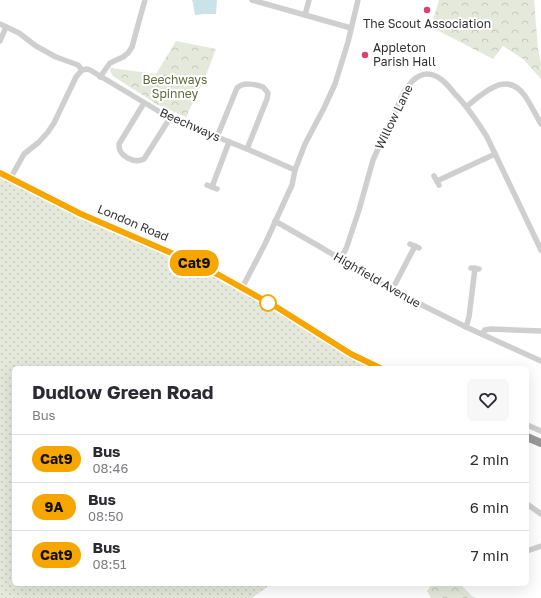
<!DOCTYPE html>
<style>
:root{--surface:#fff;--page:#f7f7f7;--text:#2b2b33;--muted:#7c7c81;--line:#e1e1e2}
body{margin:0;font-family:"Golos Text",sans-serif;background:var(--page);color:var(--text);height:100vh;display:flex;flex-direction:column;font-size:15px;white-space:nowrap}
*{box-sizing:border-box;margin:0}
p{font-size:13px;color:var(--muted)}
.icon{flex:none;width:22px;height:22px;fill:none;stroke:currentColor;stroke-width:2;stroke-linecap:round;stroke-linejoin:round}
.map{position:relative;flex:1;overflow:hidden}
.details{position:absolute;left:12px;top:366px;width:517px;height:220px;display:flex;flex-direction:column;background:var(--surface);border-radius:6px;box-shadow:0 4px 16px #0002}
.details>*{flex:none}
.badge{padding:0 8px;border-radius:13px;font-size:14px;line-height:26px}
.map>.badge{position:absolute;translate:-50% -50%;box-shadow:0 0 0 2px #fff}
.round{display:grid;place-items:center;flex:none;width:42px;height:42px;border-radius:6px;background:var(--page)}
.head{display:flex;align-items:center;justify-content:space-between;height:68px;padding:0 20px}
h1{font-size:19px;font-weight:700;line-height:30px}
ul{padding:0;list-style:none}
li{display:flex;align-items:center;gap:12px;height:48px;padding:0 20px;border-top:1px solid var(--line)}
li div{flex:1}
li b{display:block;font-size:15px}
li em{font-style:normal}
li .badge{min-width:44px;font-weight:700;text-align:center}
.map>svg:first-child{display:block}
.grass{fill:url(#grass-dots)}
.forest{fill:url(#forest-crowns)}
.water{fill:#c9e3e8}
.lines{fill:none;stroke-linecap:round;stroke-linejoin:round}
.minor{stroke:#cfcfcf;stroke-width:5.5}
.highway{stroke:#999;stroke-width:8}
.line-casing{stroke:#fff;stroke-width:9}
.line{stroke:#f7a600;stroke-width:6}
.poi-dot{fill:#dc416e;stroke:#fff;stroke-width:1.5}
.stop-dot{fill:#fff;stroke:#f7a600;stroke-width:2}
.labels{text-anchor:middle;stroke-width:4;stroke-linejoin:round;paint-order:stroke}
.poi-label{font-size:12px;fill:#323232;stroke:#fff}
.park-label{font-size:12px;fill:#5f6c41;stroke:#fff}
.street-label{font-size:12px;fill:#323232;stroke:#fff}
</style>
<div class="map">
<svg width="541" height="598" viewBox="0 0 541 598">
<defs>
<pattern id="grass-dots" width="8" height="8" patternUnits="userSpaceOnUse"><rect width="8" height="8" fill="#e5e9dc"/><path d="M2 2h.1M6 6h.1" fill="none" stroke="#c5c8bd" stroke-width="1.8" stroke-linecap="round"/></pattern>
<pattern id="forest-crowns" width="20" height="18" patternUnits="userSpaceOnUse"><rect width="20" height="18" fill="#e5e9dc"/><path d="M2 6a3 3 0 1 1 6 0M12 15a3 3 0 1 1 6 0" fill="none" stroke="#c5c8bd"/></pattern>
</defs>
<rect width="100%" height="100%" fill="#fff"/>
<path class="grass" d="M0,177L219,275L373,368H14V584H271L252,598H0Z"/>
<g class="forest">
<path d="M439,0H534L538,49L541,63V79L523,59L503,46L493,59L431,27Z"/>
<path d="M176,41L216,49L208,70L186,117L158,105L113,76L110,71L111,68L156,74Z"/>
<path d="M432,584H460L472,596L476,598H431L427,591Z"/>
</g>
<path class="water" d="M192,0H217L216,14H204L195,15L193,3Z"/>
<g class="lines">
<g class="minor">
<path d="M252,0L351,28"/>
<path d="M305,15L309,0"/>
<path d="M0,24L19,33L36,46L56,57L78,65L82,70L87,69L90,70L170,118L247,149L295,170"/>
<path d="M0,41L6,27"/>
<path d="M100,77L110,63L123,57L128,53L132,47L141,14L145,0"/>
<path d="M144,103L119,144C118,156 134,164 144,159L170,118"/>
<path d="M467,106C485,92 507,70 525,96C531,105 536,115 541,124"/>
<path d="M217,137L237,88C243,82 255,84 263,87L268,93L267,99L247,149"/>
<path d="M434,176L439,185"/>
<path d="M10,179L24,154L39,142L48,132L54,123L76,77L82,70"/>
<path d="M437,181L495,154"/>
<path d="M207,185L217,189"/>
<path d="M212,187L229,142"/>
<path d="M275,221L317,245L392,290L466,327L541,361"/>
<path d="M410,244L419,248"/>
<path d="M340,259L346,249L359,210L373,160L404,92C413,77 426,67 442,80C447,84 451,89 455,94C468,107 477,121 487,137L541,250"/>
<path d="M471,268L479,269"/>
<path d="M242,288L265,244L292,185L295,170L305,144L324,108L335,84L348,42L358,0"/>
<path d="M392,290L415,246"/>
<path d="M466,327L469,317L475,268"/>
<path d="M482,334L485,330L491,329L541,331"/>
<path d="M527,425L541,431"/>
<path d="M527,504L541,514"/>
<path d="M527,551L541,546"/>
</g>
<g class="highway">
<path d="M0,173L81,214L176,255L219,275L278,308L351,354L380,368"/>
<path d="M527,437L541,443"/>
</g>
</g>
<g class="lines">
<g class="line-casing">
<path id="line" d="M0,173L81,214L176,255L219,275L278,308L351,354L380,368"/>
</g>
<use href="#line" class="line"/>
</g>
<g class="poi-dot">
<circle cx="427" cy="10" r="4"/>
<circle cx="365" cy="55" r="4"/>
</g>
<circle class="stop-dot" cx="268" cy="303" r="8"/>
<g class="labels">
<g class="poi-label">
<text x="427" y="28">The Scout Association</text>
<text x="373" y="52" text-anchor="start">Appleton<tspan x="373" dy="14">Parish Hall</tspan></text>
</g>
<g class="park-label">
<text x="175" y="84">Beechways<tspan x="175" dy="14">Spinney</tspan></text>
</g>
<g class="street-label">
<text transform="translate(394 117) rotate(-64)" y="4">Willow Lane</text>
<text transform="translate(190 125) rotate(24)" y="4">Beechways</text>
<text transform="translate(133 223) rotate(23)" y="4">London Road</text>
<text transform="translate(377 280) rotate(30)" y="4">Highfield Avenue</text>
</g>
</g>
</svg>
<b class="badge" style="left:194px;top:263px;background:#f7a600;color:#111">Cat9</b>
<section class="details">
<div class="head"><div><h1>Dudlow Green Road</h1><p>Bus</p></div><a class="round"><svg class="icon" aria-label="heart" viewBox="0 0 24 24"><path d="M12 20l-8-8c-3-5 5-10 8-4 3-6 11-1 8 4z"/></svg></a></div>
<ul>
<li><span class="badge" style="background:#f7a600;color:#111">Cat9</span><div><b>Bus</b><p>08:46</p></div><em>2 min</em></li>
<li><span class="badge" style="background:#f7a600;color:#111">9A</span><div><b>Bus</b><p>08:50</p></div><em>6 min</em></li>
<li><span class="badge" style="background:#f7a600;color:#111">Cat9</span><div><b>Bus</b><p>08:51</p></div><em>7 min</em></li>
</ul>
</section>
</div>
